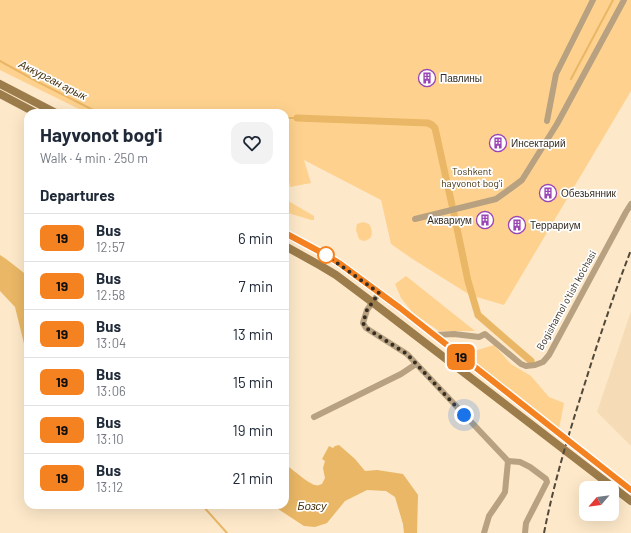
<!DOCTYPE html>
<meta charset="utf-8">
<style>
:root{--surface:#fff;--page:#f2f2f3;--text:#1f2937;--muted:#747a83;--line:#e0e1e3}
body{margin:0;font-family:Barlow,sans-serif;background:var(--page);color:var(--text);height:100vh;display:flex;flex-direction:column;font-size:15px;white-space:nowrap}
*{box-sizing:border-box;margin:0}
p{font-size:13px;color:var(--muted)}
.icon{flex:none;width:22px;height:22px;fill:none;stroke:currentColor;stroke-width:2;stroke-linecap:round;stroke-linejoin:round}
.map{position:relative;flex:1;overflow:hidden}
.panel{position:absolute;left:24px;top:109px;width:265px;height:400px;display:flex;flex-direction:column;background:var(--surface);border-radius:12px;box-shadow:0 4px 16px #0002}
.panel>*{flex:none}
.badge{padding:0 8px;border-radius:6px;font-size:14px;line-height:26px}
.needle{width:26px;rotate:242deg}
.buttons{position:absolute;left:579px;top:481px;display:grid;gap:8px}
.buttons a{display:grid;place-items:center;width:40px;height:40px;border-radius:8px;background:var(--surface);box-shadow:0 4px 16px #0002;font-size:20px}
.you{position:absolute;width:20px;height:20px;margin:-10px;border:3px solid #fff;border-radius:50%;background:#1a73e8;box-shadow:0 0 0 6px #1a73e833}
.map>.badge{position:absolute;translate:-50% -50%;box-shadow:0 0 0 2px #fff}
h2{padding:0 16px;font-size:15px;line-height:36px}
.round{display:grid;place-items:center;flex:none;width:42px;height:42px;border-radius:12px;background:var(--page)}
.head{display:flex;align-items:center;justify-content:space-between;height:68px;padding:0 16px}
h1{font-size:19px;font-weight:700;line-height:30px}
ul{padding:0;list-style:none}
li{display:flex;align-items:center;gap:12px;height:48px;padding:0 16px;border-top:1px solid var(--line)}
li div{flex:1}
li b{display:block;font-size:15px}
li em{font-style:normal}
li .badge{min-width:44px;font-weight:700;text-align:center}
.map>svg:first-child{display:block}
.built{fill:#f5dcb6}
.green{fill:#fed28e}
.water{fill:#e9b765}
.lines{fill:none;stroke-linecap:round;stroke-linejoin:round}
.stream{stroke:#e9b765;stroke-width:2}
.canal{stroke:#e9b765;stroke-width:7}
.street{stroke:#b7a180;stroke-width:6}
.secondary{stroke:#9c7c4a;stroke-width:8}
.rail{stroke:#52493a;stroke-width:2;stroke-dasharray:6 3;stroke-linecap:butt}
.line-casing{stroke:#fff;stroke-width:9}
.line{stroke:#f58220;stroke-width:6}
.walk{stroke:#362e22;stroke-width:4;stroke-dasharray:0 7.2}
.stop-dot{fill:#fff;stroke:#f58220;stroke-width:2}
.labels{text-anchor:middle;stroke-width:3.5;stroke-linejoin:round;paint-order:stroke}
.poi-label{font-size:10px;fill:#362e22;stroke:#fff;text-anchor:start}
.park-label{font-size:10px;fill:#47320e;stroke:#fff}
.street-label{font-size:10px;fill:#362e22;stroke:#fff}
.water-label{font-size:11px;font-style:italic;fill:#4b3713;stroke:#fff}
</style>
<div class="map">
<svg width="631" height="533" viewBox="0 0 631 533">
<rect width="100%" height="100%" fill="#fde8c9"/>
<path class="built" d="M631,311V446L597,412Z"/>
<g class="green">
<path d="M0,0H631V91L504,305L470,295L411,258L391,244L381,200L304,160L311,183L290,187L287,168H285V113H87L0,70Z"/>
<path d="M285,199L314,216V220H311L285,212Z"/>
<path d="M363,222L369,224C374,232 373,240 363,241L359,239L356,230L357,224Z"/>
<path d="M406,276L475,331H439L413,313L401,298L395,284Z"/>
<path d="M494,345L511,364L531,376L549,397L564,403L559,429L464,354Z"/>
</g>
<g class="water">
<path d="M0,255L6,259L28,276V360L15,307L0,291Z"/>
<path d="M339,445L355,459L365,471L377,470L403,474L418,495L417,533H404L403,524L395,497L386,491L367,490L345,501L327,523L315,527L304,526L272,505H285V464C292,469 309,484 315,485C318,486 319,485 322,484L325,478L323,468L325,461L322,459L329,446L333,448L335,446Z"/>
</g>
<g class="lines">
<g class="stream">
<path d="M0,61L38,82L99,113"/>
<path d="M571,79L613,0"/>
<path d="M285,118H297"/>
<path d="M202,505L227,533"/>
</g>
<g class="canal">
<path d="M297,118L428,123L432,125L435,128L452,205"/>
<path d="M454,214L468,281L478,315L531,361"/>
</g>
<g class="street">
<path d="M547,121L556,74L593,0"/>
<path d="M415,219L496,199L510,189L522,180L557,124L624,0"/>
<path d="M379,293L367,310L363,323L366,328L407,354L508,461L520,462L530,467L546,479L547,482L546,484L526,523L525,533"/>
<path d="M434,335L454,334L479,337L485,334L521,364L526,366L535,365L543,362L549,355L626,212L631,204"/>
<path d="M314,417L401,374L416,364"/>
<path d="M484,533L489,516L502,497L505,492L508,461"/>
</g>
<g class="secondary">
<path d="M0,84L56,113"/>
<path d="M0,94L36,113"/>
<path d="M285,233L326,255L339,263L400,308L631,490"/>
<path d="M285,246L321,266L336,275L372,302L631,501"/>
</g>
<path class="rail" d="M544,533C554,482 569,433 585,383C599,338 614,294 631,250"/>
</g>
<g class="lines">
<g class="line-casing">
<path id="line" d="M285,233L326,255L339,263L400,308L631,490"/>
</g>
<use href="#line" class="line"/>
<path class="walk" d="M326,255L379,293L367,310L363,323L366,328L407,354L464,415"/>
</g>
<defs>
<g id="building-ring" transform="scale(0.9)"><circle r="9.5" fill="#fff" stroke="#9a46b5" stroke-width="1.5"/><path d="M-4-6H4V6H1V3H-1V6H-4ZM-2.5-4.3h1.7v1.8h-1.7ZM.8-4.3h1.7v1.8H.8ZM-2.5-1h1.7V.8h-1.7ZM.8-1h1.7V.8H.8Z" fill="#9a46b5"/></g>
</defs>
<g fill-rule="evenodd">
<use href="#building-ring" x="427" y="78"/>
<use href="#building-ring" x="498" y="143"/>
<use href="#building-ring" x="548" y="193"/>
<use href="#building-ring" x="485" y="220"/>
<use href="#building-ring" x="517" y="225"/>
</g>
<circle class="stop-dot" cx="326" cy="255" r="8"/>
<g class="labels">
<g class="poi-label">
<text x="440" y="82">Павлины</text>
<text x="511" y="147">Инсектарий</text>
<text x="561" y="197">Обезьянник</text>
<text x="472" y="224" text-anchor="end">Аквариум</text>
<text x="530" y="229">Террариум</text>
</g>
<g class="park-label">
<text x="472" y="175">Toshkent<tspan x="472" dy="12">hayvonot bogʻi</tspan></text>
</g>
<g class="street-label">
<text transform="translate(566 300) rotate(-61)" y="4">Bogishamol o'tish ko'chasi</text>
</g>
<g class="water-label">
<text transform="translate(53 80) rotate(27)" y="4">Аккурган арык</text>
<text x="312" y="510">Бозсу</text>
</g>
</g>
</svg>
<div class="buttons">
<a><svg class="needle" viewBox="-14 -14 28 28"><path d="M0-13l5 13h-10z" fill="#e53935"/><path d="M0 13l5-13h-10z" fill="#747a83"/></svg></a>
</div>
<div class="you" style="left:464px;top:415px"></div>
<b class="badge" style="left:461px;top:357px;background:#f58220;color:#111">19</b>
<section class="panel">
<div class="head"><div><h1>Hayvonot bog'i</h1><p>Walk · 4 min · 250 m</p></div><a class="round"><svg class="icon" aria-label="heart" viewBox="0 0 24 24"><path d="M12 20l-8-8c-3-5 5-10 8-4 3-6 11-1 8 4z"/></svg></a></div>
<h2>Departures</h2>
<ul>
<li><span class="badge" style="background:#f58220;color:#111">19</span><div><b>Bus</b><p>12:57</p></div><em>6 min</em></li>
<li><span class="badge" style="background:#f58220;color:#111">19</span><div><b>Bus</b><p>12:58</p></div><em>7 min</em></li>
<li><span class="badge" style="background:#f58220;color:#111">19</span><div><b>Bus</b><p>13:04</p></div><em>13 min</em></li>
<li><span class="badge" style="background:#f58220;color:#111">19</span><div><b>Bus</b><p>13:06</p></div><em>15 min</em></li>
<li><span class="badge" style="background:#f58220;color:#111">19</span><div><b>Bus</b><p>13:10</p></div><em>19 min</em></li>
<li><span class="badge" style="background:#f58220;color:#111">19</span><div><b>Bus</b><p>13:12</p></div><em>21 min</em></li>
</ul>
</section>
</div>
